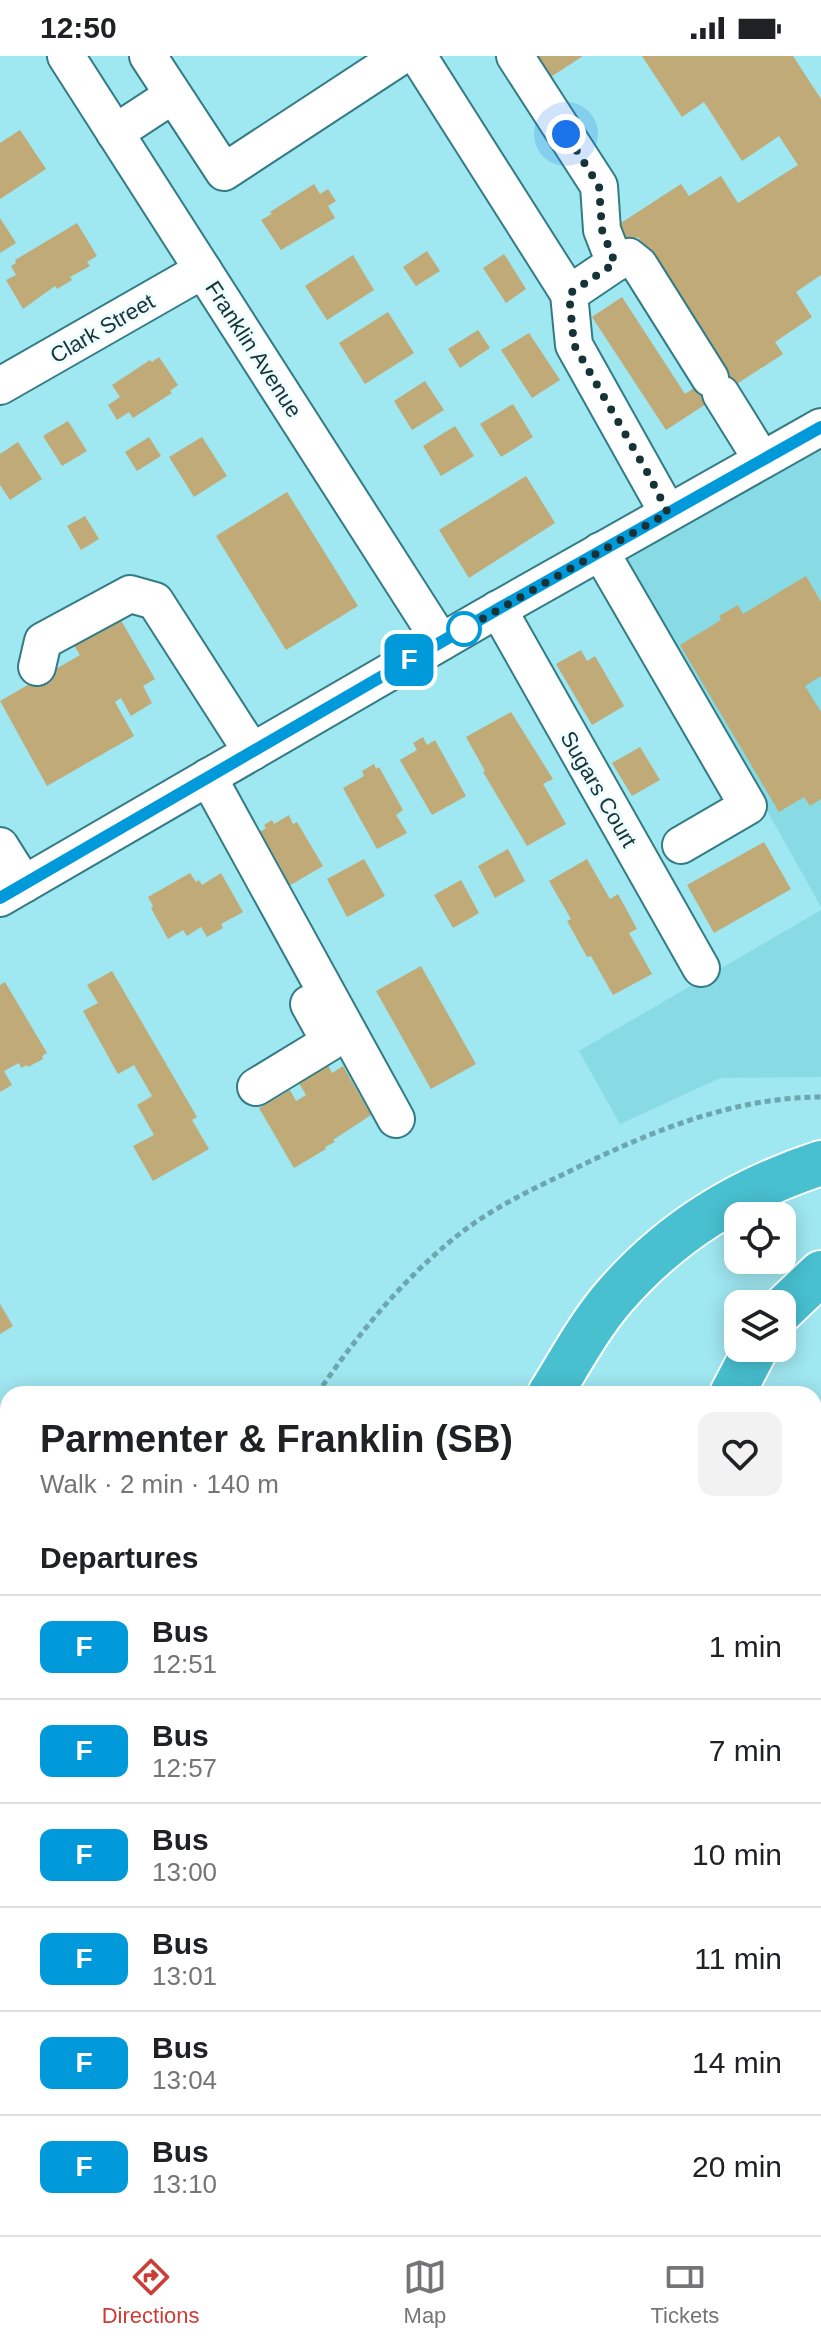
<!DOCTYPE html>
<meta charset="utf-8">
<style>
:root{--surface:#fff;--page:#f2f2f2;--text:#202124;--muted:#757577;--line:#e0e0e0;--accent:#cb3d35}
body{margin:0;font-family:Helvetica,sans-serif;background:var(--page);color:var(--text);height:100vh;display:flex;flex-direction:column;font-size:30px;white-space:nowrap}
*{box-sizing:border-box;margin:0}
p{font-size:26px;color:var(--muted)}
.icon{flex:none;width:44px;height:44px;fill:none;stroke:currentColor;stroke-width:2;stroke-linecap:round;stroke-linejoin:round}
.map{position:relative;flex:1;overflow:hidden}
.sheet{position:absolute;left:0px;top:1330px;width:822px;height:850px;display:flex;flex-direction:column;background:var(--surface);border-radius:24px 24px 0 0;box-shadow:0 4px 20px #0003}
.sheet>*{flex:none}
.badge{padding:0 16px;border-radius:12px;font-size:28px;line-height:52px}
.tools{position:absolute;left:724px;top:1146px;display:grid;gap:16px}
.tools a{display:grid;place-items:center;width:72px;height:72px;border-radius:16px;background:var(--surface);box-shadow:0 4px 20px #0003;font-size:40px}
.you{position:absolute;width:40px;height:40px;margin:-20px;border:6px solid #fff;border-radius:50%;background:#1a73e8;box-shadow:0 0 0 12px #1a73e833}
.map>.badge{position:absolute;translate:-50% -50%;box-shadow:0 0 0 4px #fff}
h2{padding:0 40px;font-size:30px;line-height:72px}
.round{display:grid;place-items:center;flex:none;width:84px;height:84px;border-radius:16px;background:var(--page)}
.overview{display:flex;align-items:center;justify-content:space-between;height:136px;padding:0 40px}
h1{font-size:38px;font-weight:700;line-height:60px}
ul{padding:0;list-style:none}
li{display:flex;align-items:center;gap:24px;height:104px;padding:0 40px;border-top:2px solid var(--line)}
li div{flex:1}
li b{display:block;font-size:30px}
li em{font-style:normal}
li .badge{min-width:88px;font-weight:700;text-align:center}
.status{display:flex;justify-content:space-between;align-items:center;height:56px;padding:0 40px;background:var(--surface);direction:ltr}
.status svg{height:22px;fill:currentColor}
.menu{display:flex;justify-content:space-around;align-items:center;height:112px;border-top:2px solid var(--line);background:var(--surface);font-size:22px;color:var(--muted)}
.menu a{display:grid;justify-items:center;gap:4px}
.menu .active{color:var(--accent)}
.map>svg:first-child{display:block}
.built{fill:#88dae5}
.building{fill:#c0ab78}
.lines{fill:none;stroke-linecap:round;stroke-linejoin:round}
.minor-casing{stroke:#337b85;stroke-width:40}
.highway-casing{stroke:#fff;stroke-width:48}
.path{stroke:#6da6ae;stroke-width:5;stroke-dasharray:6 4;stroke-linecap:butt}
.minor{stroke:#fff;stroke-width:36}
.highway{stroke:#48c0d0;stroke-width:44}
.line-casing{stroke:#fff;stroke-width:18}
.line{stroke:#009ada;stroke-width:12}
.walk{stroke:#163438;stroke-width:8;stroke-dasharray:0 14.4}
.stop-dot{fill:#fff;stroke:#009ada;stroke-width:4}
.labels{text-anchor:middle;stroke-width:6;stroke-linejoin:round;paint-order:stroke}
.street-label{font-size:22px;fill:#163438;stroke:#effdff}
</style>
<div class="status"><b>12:50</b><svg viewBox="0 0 49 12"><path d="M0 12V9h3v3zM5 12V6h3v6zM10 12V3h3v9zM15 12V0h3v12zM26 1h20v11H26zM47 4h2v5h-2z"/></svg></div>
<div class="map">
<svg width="821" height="2179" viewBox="0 0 821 2179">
<rect width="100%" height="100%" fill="#9fe7f1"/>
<g class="built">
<path d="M821,371V851L617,486Z"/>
<path d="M821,854V1021L720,1022L620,1068L579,995Z"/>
</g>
<g class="building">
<path d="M531,0H583L546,24Z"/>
<path d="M642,0H793L821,43V219L796,236L812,261L775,286L783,298L666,374L592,261L622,241L685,338L723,313L638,181L621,191L610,174L681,128L689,140L721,120L738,147L798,109L779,80L742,105L704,46L682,61Z"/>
<path d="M20,74L46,113L0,143V87Z"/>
<path d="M314,128L320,138L328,133L336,145L328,150L335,162L281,194L261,164L272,158L270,156Z"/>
<path d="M0,162L16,187L0,197Z"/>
<path d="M77,167L97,200L87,206L90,210L70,221L72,224L57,233L55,230L23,253L6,224L16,219L11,210L16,207L15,204Z"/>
<path d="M427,195L440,215L416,230L403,211Z"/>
<path d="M504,198L526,233L506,247L483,212Z"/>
<path d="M353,199L374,234L327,264L305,230Z"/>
<path d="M388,256L414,297L365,328L339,287Z"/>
<path d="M478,274L490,292L460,312L448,293Z"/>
<path d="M529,277L560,324L532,342L501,294Z"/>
<path d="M159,301L178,329L170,335L172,337L133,362L129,356L117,364L108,349L120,341L112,329L150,304L152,306Z"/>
<path d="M425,325L444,354L412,374L394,345Z"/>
<path d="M513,348L533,381L501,401L480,368Z"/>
<path d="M68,365L87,395L62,410L43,380Z"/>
<path d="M455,370L474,400L441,420L423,390Z"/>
<path d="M149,381L161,400L137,415L125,396Z"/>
<path d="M202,381L227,420L194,441L169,401Z"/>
<path d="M18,386L42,423L10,444L0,429V398Z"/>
<path d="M526,420L555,467L469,522L439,474Z"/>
<path d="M287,436L358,550L286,594L216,480Z"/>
<path d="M85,460L99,483L81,494L67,470Z"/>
<path d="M806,520L821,546V620L805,630L821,656V743L810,750L804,741L779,756L680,589L721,564L719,560L738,549L743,558Z"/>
<path d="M119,561L155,623L143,630L152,647L131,660L121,642L115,646L134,680L47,730L0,645L80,599L73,588Z"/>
<path d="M581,594L587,605L595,600L624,650L592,669L556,608Z"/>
<path d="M511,656L553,723L543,728L566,768L527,790L483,716L485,715L466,681Z"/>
<path d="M423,681L427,689L435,684L466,740L432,759L400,704L417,694L413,687Z"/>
<path d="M640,691L660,724L632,740L612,707Z"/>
<path d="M374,708L376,713L379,711L403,754L396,759L407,777L377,793L343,732L364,720L362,715Z"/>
<path d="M289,759L293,768L297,766L323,810L282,834L254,780L266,772L264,769L272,764L274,768Z"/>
<path d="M764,786L791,833L714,877L687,829Z"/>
<path d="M508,793L525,825L495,842L478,810Z"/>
<path d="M364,803L385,840L347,861L327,823Z"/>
<path d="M587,803L610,843L618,838L637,873L629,877L652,918L613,939L591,900L587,901L567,865L571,863L549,825Z"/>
<path d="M190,817L196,826L199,824L202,829L221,817L243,856L221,868L223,872L207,881L201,871L187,880L183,874L168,883L151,852L153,850L148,841Z"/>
<path d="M461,824L479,857L453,872L434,839Z"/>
<path d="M421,910L476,1008L431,1033L376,935Z"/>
<path d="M112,915L197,1061L192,1064L209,1093L153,1125L133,1090L154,1079L137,1049L152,1040L134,1009L118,1018L83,955L98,947L87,929Z"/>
<path d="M5,926L47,997L42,1000L43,1003L28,1011L27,1009L21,1012L19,1007L4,1015L12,1029L0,1036V929Z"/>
<path d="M327,1007L332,1017L343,1010L371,1059L333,1084L335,1086L325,1091L326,1093L294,1112L259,1052L290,1034L296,1045L306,1039L297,1024Z"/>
<path d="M0,1248L13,1270L0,1278Z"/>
<path d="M0,1406L8,1439V1503L0,1505Z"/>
<path d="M0,1585L8,1590V1605L0,1618Z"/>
</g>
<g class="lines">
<g class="minor-casing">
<g id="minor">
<path d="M66,0L441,586"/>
<path d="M148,0L224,116L401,0"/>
<path d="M418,0L569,238L574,289L668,457"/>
<path d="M515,0L599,130L602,174L615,207"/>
<path d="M115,77L173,39"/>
<path d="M569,238L615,207L629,201L639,209L710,322"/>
<path d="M0,330L203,214"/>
<path d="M721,338L762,404"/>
<path d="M600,495L748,750L681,789"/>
<path d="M498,553L701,912"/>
<path d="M37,611L43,585L130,538L155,545L252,696"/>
<path d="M208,721L396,1063"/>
<path d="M0,790L24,828"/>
<path d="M0,842L481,563L821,371"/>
<path d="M256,1031L330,986L309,948"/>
</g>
</g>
<g class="highway-casing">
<g id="highway">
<path d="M782,1254L821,1217"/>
<path d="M550,1338C570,1306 589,1270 614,1241C671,1175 739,1134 821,1107"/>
<path d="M732,1338L756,1292"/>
<path d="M814,1670L821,1675"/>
<path d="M814,1773H821"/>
<path d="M0,1800L8,1799"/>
<path d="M814,1971L821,1968"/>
<path d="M814,2104L821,2101"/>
<path d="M46,2179L52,2172"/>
<path d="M309,2179L322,2172"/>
<path d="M613,2179L632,2172"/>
</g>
</g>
<g class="path">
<path d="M317,1338C358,1278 404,1221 462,1176C492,1153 528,1135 562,1119C642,1079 730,1041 821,1041"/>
<path d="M0,1734H8"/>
</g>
<use href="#minor" class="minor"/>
<use href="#highway" class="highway"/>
</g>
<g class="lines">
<g class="line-casing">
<path id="line" d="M0,842L498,553L821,371"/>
</g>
<use href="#line" class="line"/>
<path class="walk" d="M464,573L461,575L668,457L650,421L574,289L569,238L615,207L602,174L599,130L566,78"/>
</g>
<circle class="stop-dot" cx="464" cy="573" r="16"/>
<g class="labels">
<g class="street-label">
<text transform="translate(102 272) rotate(-30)" y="8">Clark Street</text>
<text transform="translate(254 293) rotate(57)" y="8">Franklin Avenue</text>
<text transform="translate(599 733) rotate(60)" y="8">Sugars Court</text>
</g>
</g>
</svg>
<div class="tools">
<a><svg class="icon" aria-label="locate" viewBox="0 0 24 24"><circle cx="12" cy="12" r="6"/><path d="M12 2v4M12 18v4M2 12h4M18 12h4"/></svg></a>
<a><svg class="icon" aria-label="layers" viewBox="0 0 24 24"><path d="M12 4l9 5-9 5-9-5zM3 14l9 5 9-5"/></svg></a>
</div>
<div class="you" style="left:566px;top:78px"></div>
<b class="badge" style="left:409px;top:604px;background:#009ada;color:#fff">F</b>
<section class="sheet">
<div class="overview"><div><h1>Parmenter &amp; Franklin (SB)</h1><p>Walk · 2 min · 140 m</p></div><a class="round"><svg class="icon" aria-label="heart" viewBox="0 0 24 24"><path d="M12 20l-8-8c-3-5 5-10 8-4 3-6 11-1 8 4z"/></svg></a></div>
<h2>Departures</h2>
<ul>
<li><span class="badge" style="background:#009ada;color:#fff">F</span><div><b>Bus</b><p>12:51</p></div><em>1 min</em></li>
<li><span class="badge" style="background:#009ada;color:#fff">F</span><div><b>Bus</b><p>12:57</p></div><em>7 min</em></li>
<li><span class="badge" style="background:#009ada;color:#fff">F</span><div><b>Bus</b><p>13:00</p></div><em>10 min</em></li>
<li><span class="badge" style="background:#009ada;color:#fff">F</span><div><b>Bus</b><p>13:01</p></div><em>11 min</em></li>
<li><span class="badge" style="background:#009ada;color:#fff">F</span><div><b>Bus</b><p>13:04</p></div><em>14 min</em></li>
<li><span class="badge" style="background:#009ada;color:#fff">F</span><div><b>Bus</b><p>13:10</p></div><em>20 min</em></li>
</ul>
</section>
</div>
<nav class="menu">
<a class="active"><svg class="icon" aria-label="directions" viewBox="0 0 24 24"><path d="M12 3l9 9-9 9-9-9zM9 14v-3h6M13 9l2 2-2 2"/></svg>Directions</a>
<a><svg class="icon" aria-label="map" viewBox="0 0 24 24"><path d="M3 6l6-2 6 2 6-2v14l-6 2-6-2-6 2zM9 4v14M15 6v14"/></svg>Map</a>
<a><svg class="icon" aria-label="tickets" viewBox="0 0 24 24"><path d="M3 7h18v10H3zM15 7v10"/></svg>Tickets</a>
</nav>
